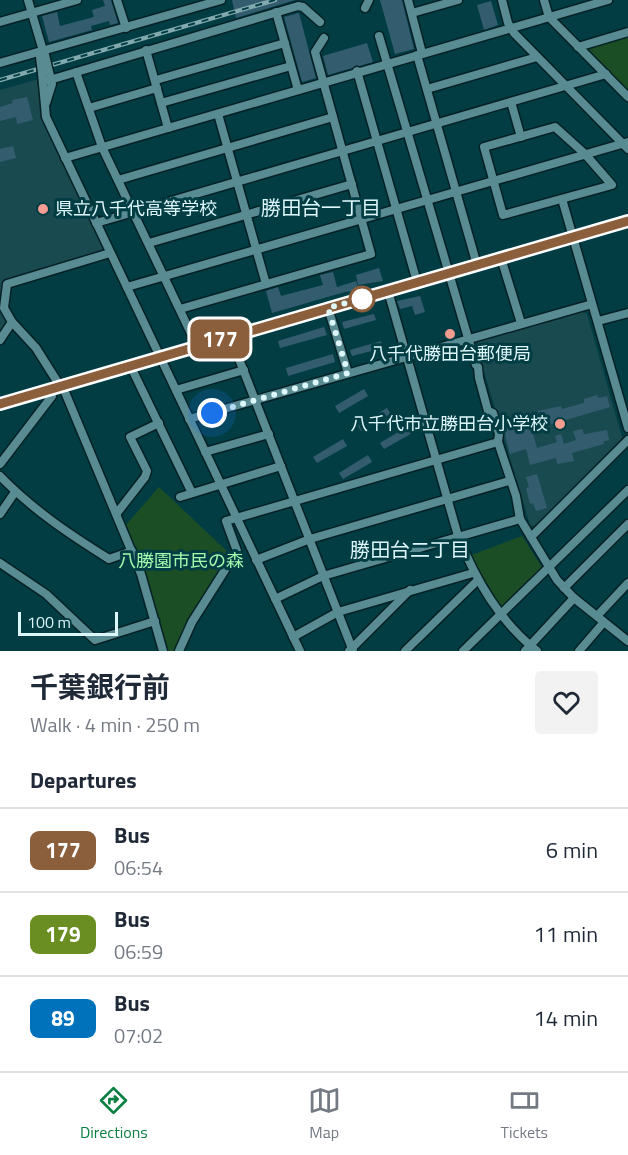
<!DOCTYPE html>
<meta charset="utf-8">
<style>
:root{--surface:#fff;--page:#f2f2f3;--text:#1f2937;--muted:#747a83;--line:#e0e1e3;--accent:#0b8043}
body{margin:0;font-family:"Titillium Web","Noto Sans JP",sans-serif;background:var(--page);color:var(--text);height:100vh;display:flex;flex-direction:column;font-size:22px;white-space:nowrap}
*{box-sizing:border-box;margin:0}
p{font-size:20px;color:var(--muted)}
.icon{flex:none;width:33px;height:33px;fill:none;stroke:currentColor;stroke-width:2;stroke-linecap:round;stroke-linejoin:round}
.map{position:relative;height:651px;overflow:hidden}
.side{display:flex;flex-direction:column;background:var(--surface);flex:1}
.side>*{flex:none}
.badge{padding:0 12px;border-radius:9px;font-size:21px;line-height:39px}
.scale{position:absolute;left:18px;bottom:15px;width:100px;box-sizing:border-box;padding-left:6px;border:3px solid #dcf6fa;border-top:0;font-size:16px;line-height:21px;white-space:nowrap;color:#dcf6fa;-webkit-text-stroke:4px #023d44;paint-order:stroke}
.you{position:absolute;width:30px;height:30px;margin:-15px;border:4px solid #fff;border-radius:50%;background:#1a73e8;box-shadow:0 0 0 9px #1a73e833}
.map>.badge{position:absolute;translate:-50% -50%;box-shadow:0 0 0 3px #fff}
h2{padding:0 30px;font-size:22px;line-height:54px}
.round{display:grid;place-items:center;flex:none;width:63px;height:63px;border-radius:6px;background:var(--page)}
.summary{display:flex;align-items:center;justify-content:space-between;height:102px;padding:0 30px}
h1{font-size:28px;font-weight:700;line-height:45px}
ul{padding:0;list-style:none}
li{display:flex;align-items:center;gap:18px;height:84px;padding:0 30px;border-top:2px solid var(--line)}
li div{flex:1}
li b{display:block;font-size:22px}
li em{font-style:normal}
li .badge{min-width:66px;font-weight:700;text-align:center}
.tab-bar{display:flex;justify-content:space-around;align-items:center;height:84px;border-top:2px solid var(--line);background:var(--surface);font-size:16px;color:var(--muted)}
.tab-bar a{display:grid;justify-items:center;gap:3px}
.tab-bar .selected{color:var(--accent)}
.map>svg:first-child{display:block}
.built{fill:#194a4f}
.green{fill:#1c4e26}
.building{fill:#335d6f}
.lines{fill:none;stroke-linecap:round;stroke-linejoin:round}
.minor-casing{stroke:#062125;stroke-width:11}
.minor{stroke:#598b93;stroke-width:8}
.rail-casing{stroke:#81a9ae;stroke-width:4.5}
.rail{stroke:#023d44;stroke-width:2;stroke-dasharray:7;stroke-linecap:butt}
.minor-bridge-casing{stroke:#062125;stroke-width:11;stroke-linecap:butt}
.minor-bridge{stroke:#598b93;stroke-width:8}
.line-casing{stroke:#fff;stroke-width:14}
.line{stroke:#8b5e3c;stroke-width:9}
.walk{stroke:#dcf6fa;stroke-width:6;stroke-dasharray:0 10.8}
.poi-dot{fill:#f59c91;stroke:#023d44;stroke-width:2}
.stop-dot{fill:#fff;stroke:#8b5e3c;stroke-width:3}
.labels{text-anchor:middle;stroke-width:6;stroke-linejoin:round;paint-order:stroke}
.poi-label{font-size:18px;fill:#dcf6fa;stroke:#023d44;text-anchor:start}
.park-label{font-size:18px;fill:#a2faad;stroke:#023d44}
.neighbourhood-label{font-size:20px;fill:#dcf6fa;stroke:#023d44}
</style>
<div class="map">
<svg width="628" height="651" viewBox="0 0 628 651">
<rect width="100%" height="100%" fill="#023d44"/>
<g class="built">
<path d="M39,79L42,114L106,251L5,282L1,306L8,320L0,336V90Z"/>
<path d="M581,311L587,314L622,437L621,442L535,527L530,525L475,342Z"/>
</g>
<g class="green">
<path d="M628,36V91L587,48Z"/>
<path d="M159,487L231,555L190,615L174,651H167L144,569L126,525Z"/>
<path d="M522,536L543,569L501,612L469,556Z"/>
</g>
<g class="building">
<path d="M103,0H111L118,23L110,25L109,21L91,26L92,30L49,42L42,16L57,12L60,26L94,17L92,10L105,6Z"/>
<path d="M232,0H295L236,18Z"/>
<path d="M380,0H402L414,49L395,54Z"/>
<path d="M491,1L498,25L484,30L477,5Z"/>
<path d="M299,13L316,78L302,82L284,17Z"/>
<path d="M367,43L373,62L328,75L323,56Z"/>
<path d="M27,97L33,120L17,124L16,117L0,121V107L13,103L12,100Z"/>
<path d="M13,146L16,158L0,162V149Z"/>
<path d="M379,268L383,281L358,285L356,275Z"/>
<path d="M333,272L337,287L356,281L359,290L345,292L272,313L266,291L278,287L281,296L323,285L320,275Z"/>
<path d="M420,296L425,312L415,315L412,306L400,309L397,301Z"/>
<path d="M374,314L376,320L344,329L342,322Z"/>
<path d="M324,327L327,335L280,348L278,341Z"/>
<path d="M381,341L383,348L352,356L350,350Z"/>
<path d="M333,354L335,362L288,376L286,368Z"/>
<path d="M364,389L368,396L339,413L335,406Z"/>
<path d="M597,395L598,398L607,396L610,407L532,430L537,448L557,442L555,436L561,434L564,444L576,440L573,431L582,429L584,434L607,430L609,440L603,442L604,444L572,453L574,461L557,464L556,458L530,465L526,449L510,454L501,419L526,412L528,419L540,415L538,411L561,406L562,409L584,403V399Z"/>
<path d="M387,408L391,414L361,431L357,425Z"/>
<path d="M410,425L414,432L384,449L380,443Z"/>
<path d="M343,439L347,446L317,463L313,457Z"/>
<path d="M368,455L372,462L343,479L339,473Z"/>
<path d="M537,474L547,508L536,511L533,503L530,504L526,488L529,487L526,477Z"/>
</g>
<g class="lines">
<g class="minor-casing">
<g id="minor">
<path d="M28,0L44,54"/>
<path d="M117,0L126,28"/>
<path d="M408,0L422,53"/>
<path d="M502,0L508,23L514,33L628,149"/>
<path d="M544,0L549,17L628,97"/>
<path d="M365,8L369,0"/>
<path d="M276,12L298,90"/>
<path d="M412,13L458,0"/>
<path d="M0,22L77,0"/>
<path d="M379,36L476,365L478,367L479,378L488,411L493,413L499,434L498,442L516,496L520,519L557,580L574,598L628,641"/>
<path d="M578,47L628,32"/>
<path d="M146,50L168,128"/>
<path d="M417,55L477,265"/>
<path d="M0,63L221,0"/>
<path d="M357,71L417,282"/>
<path d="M76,72L102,147L197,346"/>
<path d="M42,73L46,117L300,651"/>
<path d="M156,80L285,43"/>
<path d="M43,82L298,6L303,7L320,22"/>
<path d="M427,89L537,57"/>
<path d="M511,102L521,137"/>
<path d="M46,103L52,84L50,75"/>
<path d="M161,103L291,66"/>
<path d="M89,108L157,88"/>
<path d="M218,114L266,284"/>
<path d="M555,127L585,154L612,185L503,215L484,147Z"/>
<path d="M65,158L608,0"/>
<path d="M118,180L333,117"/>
<path d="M562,199L628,428"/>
<path d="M96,223L606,74"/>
<path d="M149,243L352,184"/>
<path d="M501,258L521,323"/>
<path d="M127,287L628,142"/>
<path d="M388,291L458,536C476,580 499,621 537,651"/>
<path d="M328,308L348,373"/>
<path d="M180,309L371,254L315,52L324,38"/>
<path d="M598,321L628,313"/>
<path d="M12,322L4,308L7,284L110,253"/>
<path d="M230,336L353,651"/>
<path d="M0,340L12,322L36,348L60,386"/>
<path d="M130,365L192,493"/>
<path d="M62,385L141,574L163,651"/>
<path d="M176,390L244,370"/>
<path d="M0,404L628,221"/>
<path d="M189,419L592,304"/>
<path d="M205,452L269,434"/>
<path d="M0,464L52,396L51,388"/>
<path d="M0,476C33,510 69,534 109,559L132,551"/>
<path d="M180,497L281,466"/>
<path d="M117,513L145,477L147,471L130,437L159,423"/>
<path d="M0,514L15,492"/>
<path d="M531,537L628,440"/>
<path d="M256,560L310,539L509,481"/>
<path d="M0,563L46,594L95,640L155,621"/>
<path d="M564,588L628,524"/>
<path d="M275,599L323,576L520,519"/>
<path d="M597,616L628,583"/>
<path d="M293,637L338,612L473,573"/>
<path d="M179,651L192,622L237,551L226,521L498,442"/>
<path d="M349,651L410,590"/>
<path d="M405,651L478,580"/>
<path d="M463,651L628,490"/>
<path d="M525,651L574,598"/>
<path d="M579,651L604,622"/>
</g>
</g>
<use href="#minor" class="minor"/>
<g class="rail-casing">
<path id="rail" d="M0,80L275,0"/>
</g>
<use href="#rail" class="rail"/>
<g class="minor-bridge-casing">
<g id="minor-bridge">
<path d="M45,55L49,72"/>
<path d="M40,57L42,73"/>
</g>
</g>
<use href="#minor-bridge" class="minor-bridge"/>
</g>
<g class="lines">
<g class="line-casing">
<path id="line" d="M0,404L628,221"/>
</g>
<use href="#line" class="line"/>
<path class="walk" d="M212,413L348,373L328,308L367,297L362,299"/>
</g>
<g class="poi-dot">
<circle cx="43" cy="209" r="6"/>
<circle cx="450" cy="334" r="6"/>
<circle cx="560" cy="424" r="6"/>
</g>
<circle class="stop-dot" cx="362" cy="299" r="12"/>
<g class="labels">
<g class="poi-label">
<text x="55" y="215">県立八千代高等学校</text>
<text x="450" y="360" text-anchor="middle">八千代勝田台郵便局</text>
<text x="548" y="430" text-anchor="end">八千代市立勝田台小学校</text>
</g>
<g class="park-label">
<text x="181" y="567">八勝園市民の森</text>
</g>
<g class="neighbourhood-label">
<text x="321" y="215">勝田台一丁目</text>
<text x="410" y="557">勝田台二丁目</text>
</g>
</g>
</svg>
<div class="scale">100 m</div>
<div class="you" style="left:212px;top:413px"></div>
<b class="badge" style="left:220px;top:339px;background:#8b5e3c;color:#fff">177</b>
</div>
<section class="side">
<div class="summary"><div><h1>千葉銀行前</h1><p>Walk · 4 min · 250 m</p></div><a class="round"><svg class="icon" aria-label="heart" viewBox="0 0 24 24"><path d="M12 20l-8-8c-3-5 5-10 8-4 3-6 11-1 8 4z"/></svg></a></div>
<h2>Departures</h2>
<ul>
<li><span class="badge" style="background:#8b5e3c;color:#fff">177</span><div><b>Bus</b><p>06:54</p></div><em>6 min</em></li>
<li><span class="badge" style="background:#6b8e23;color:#fff">179</span><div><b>Bus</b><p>06:59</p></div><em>11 min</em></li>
<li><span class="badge" style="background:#0072bc;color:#fff">89</span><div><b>Bus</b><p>07:02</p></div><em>14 min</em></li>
</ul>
</section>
<nav class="tab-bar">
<a class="selected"><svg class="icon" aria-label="directions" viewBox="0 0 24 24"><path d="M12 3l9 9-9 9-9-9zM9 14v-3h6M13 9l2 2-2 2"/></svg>Directions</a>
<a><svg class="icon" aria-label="map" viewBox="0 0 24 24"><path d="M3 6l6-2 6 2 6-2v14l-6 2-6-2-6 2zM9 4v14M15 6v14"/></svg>Map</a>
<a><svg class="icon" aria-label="tickets" viewBox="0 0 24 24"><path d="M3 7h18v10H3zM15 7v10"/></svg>Tickets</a>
</nav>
